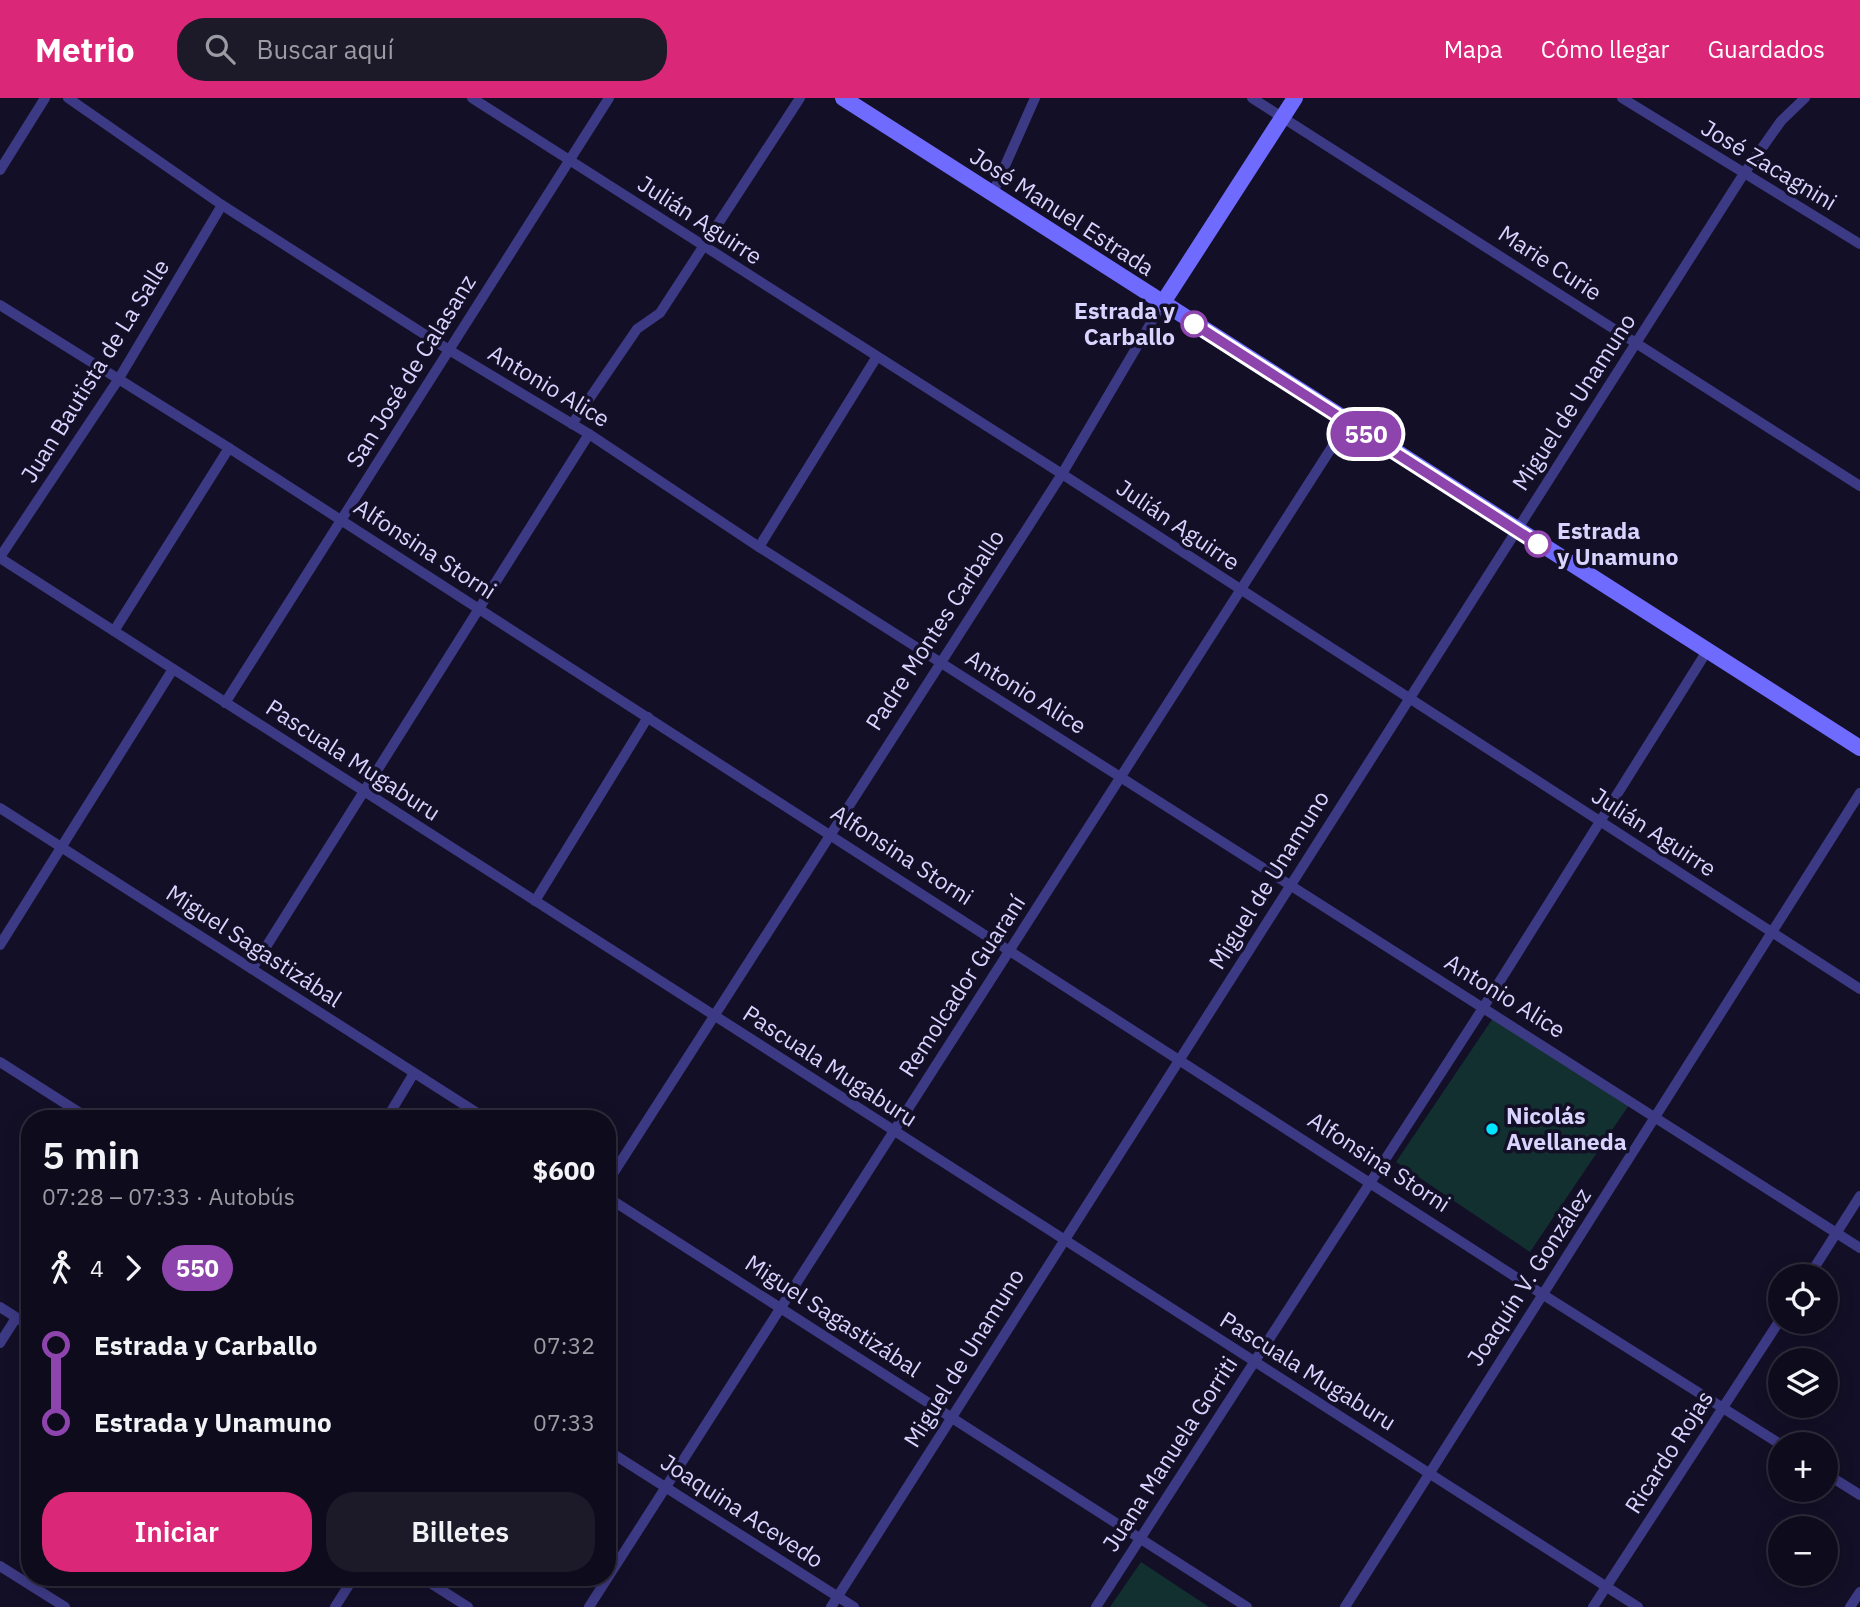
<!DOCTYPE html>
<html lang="es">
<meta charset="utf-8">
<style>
:root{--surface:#0e0b1c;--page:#1c1929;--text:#f1f3f6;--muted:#9b9ba3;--line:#2e2b3b;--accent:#db2777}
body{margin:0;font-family:"IBM Plex Sans",sans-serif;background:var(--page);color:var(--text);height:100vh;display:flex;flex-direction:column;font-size:26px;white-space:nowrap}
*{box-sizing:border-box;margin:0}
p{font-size:23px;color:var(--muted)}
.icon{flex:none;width:38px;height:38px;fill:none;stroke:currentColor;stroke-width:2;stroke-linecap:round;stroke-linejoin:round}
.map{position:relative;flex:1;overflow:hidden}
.sheet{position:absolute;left:21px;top:1012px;width:595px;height:476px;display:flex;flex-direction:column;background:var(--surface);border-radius:28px;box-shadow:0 4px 18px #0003,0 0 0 2px var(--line)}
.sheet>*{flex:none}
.badge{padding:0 14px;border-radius:23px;font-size:24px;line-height:46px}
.tools{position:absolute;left:1768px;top:1166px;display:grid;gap:14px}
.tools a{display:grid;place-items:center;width:70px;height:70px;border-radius:50%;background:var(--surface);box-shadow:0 4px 18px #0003,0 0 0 2px var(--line);font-size:35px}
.map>.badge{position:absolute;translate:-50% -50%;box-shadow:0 0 0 4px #fff}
.legs{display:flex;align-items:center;gap:10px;height:77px;padding:0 21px;font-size:23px}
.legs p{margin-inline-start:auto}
.headline{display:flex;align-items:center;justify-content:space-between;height:119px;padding:0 21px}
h1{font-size:38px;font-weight:600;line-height:52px}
.action{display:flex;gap:14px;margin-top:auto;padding:14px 21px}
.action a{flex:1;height:80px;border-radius:28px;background:var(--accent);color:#fff;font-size:28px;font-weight:600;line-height:80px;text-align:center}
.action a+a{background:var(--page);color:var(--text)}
ul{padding:0 21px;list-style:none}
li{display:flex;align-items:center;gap:24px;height:77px;font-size:26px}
li i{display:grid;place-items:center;width:10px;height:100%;margin:0 9px;background:currentColor}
li i::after{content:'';width:18px;height:18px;margin:-9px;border:5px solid;border-radius:50%;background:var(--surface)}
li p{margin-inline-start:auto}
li:first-child i{background:linear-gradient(#0000 50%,currentColor 0)}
li:last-child i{background:linear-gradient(currentColor 50%,#0000 0)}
header{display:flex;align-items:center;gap:42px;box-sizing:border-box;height:98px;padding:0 35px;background:var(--accent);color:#fff}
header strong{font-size:33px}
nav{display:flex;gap:38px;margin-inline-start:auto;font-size:24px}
.search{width:490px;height:63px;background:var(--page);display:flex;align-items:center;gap:18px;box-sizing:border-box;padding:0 24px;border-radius:28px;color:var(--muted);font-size:26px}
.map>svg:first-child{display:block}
.green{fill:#12302f}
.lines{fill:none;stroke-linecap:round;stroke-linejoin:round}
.street{stroke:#3d3a85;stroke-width:10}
.secondary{stroke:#6f6bff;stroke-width:16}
.line-1-casing{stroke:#fff;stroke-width:16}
.line-1{stroke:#8e44ad;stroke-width:10}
.stop-1-dot{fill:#fff;stroke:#8e44ad;stroke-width:3.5}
.poi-dot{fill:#00e5ff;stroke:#130f26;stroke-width:2.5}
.labels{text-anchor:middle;stroke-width:7;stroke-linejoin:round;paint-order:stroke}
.street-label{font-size:23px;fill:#d9d4ff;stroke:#130f26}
.stop-label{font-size:23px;font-weight:bold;fill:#d9d4ff;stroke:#130f26;text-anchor:end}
.poi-label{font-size:23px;font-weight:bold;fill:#d9d4ff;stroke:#130f26;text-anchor:start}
</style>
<header>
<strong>Metrio</strong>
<div class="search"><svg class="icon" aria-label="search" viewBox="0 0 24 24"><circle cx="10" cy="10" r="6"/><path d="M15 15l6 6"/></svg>Buscar aquí</div>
<nav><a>Mapa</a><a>Cómo llegar</a><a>Guardados</a></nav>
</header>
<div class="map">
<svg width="1860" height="1509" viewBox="0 0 1860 1509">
<rect width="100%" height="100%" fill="#130f26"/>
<g class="green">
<path d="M1495,917L1629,1007L1530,1154L1396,1064Z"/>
<path d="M1141,1464L1209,1509H1110Z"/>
</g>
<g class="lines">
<g class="street">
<path d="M68,0L222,107L449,252L589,336L759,449L1860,1150"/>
<path d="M472,0L1062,376L1860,891"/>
<path d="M1252,0L1860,388"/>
<path d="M1622,0L1860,146"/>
<path d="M0,72L45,0"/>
<path d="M992,97L1035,0"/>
<path d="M0,207L229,350L1542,1196L1780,1346"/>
<path d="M572,326L637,231L660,215L800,0"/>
<path d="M759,449L876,260"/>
<path d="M0,459L118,282L222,107"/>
<path d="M0,460L1638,1509"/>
<path d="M114,533L229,350"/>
<path d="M225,605L609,0"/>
<path d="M0,710L485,1020"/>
<path d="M535,803L648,619"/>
<path d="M0,847L173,571"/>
<path d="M252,871L589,336"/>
<path d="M0,964L88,1020"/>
<path d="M387,1020L414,975"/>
<path d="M607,1085L1062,376L1162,206"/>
<path d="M607,1099L1247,1509"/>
<path d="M1809,1178L1860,1098"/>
<path d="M0,1209L30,1228"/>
<path d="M0,1245L16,1220"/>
<path d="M607,1352L854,1509"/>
<path d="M1825,1375L1860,1397"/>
<path d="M0,1468L65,1509"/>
<path d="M421,1479L468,1509"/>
<path d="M335,1509L354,1479"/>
<path d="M589,1509L1348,324"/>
<path d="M831,1509L1743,77L1781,23L1805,0"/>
<path d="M1096,1509L1483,910L1707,553"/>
<path d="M1345,1509L1860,695"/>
<path d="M1593,1509L1780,1222"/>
<path d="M1850,1509L1860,1494"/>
</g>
<g class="secondary">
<path d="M843,0L1860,650"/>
<path d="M1162,206L1295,0"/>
</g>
</g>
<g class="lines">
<g class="line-1-casing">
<path id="line-1" d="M1194,226L1538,446"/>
</g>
<use href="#line-1" class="line-1"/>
</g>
<g class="stop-1-dot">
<circle cx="1194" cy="226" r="12"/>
<circle cx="1538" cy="446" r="12"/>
</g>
<circle class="poi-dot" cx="1492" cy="1031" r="7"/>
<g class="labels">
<g class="street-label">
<text transform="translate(1769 67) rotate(31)" y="8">José Zacagnini</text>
<text transform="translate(1062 114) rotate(33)" y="8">José Manuel Estrada</text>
<text transform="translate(700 122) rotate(33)" y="8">Julián Aguirre</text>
<text transform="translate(1550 165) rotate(33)" y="8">Marie Curie</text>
<text transform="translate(95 273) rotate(-58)" y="8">Juan Bautista de La Salle</text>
<text transform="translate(411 273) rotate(-58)" y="8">San José de Calasanz</text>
<text transform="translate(549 288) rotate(31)" y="8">Antonio Alice</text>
<text transform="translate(1574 304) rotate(-57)" y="8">Miguel de Unamuno</text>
<text transform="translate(1178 427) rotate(34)" y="8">Julián Aguirre</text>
<text transform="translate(425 451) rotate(33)" y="8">Alfonsina Storni</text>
<text transform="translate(935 532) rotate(-57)" y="8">Padre Montes Carballo</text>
<text transform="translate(1026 594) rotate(32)" y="8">Antonio Alice</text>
<text transform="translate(353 662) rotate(33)" y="8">Pascuala Mugaburu</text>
<text transform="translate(1654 734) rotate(33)" y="8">Julián Aguirre</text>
<text transform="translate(902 757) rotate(33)" y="8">Alfonsina Storni</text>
<text transform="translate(1269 782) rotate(-58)" y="8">Miguel de Unamuno</text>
<text transform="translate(254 848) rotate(33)" y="8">Miguel Sagastizábal</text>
<text transform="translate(962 888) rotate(-57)" y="8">Remolcador Guaraní</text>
<text transform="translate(1505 898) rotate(32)" y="8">Antonio Alice</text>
<text transform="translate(830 968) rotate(33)" y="8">Pascuala Mugaburu</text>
<text transform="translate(1379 1064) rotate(33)" y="8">Alfonsina Storni</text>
<text transform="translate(1529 1179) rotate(-57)" y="8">Joaquín V. González</text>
<text transform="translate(833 1218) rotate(33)" y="8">Miguel Sagastizábal</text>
<text transform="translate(964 1260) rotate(-58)" y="8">Miguel de Unamuno</text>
<text transform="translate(1308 1273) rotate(32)" y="8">Pascuala Mugaburu</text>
<text transform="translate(1669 1354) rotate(-57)" y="8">Ricardo Rojas</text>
<text transform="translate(1170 1356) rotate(-57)" y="8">Juana Manuela Gorriti</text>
<text transform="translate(742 1413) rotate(33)" y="8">Joaquina Acevedo</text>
</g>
<g class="stop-label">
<text x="1175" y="221">Estrada y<tspan x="1175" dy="26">Carballo</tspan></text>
<text x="1557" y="441" text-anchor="start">Estrada<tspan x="1557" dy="26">y Unamuno</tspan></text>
</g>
<g class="poi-label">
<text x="1506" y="1026">Nicolás<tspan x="1506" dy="26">Avellaneda</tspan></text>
</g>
</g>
</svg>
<div class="tools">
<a><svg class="icon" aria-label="locate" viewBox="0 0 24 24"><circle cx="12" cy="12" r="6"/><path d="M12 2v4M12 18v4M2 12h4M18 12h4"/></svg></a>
<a><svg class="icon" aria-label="layers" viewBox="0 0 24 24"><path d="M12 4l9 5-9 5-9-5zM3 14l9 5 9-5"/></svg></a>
<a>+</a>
<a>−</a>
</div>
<b class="badge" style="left:1366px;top:336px;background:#8e44ad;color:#fff">550</b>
<section class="sheet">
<div class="headline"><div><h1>5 min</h1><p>07:28 – 07:33 · Autobús</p></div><b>$600</b></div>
<div class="legs"><svg class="icon" aria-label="walk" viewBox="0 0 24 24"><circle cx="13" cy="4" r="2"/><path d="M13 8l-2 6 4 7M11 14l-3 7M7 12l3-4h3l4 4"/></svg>4<svg class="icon" aria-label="forward" viewBox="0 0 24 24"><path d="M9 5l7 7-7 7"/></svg><b class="badge" style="background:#8e44ad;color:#fff">550</b></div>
<ul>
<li><i style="color:#8e44ad"></i><b>Estrada y Carballo</b><p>07:32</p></li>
<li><i style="color:#8e44ad"></i><b>Estrada y Unamuno</b><p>07:33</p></li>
</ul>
<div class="action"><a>Iniciar</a><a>Billetes</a></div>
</section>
</div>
